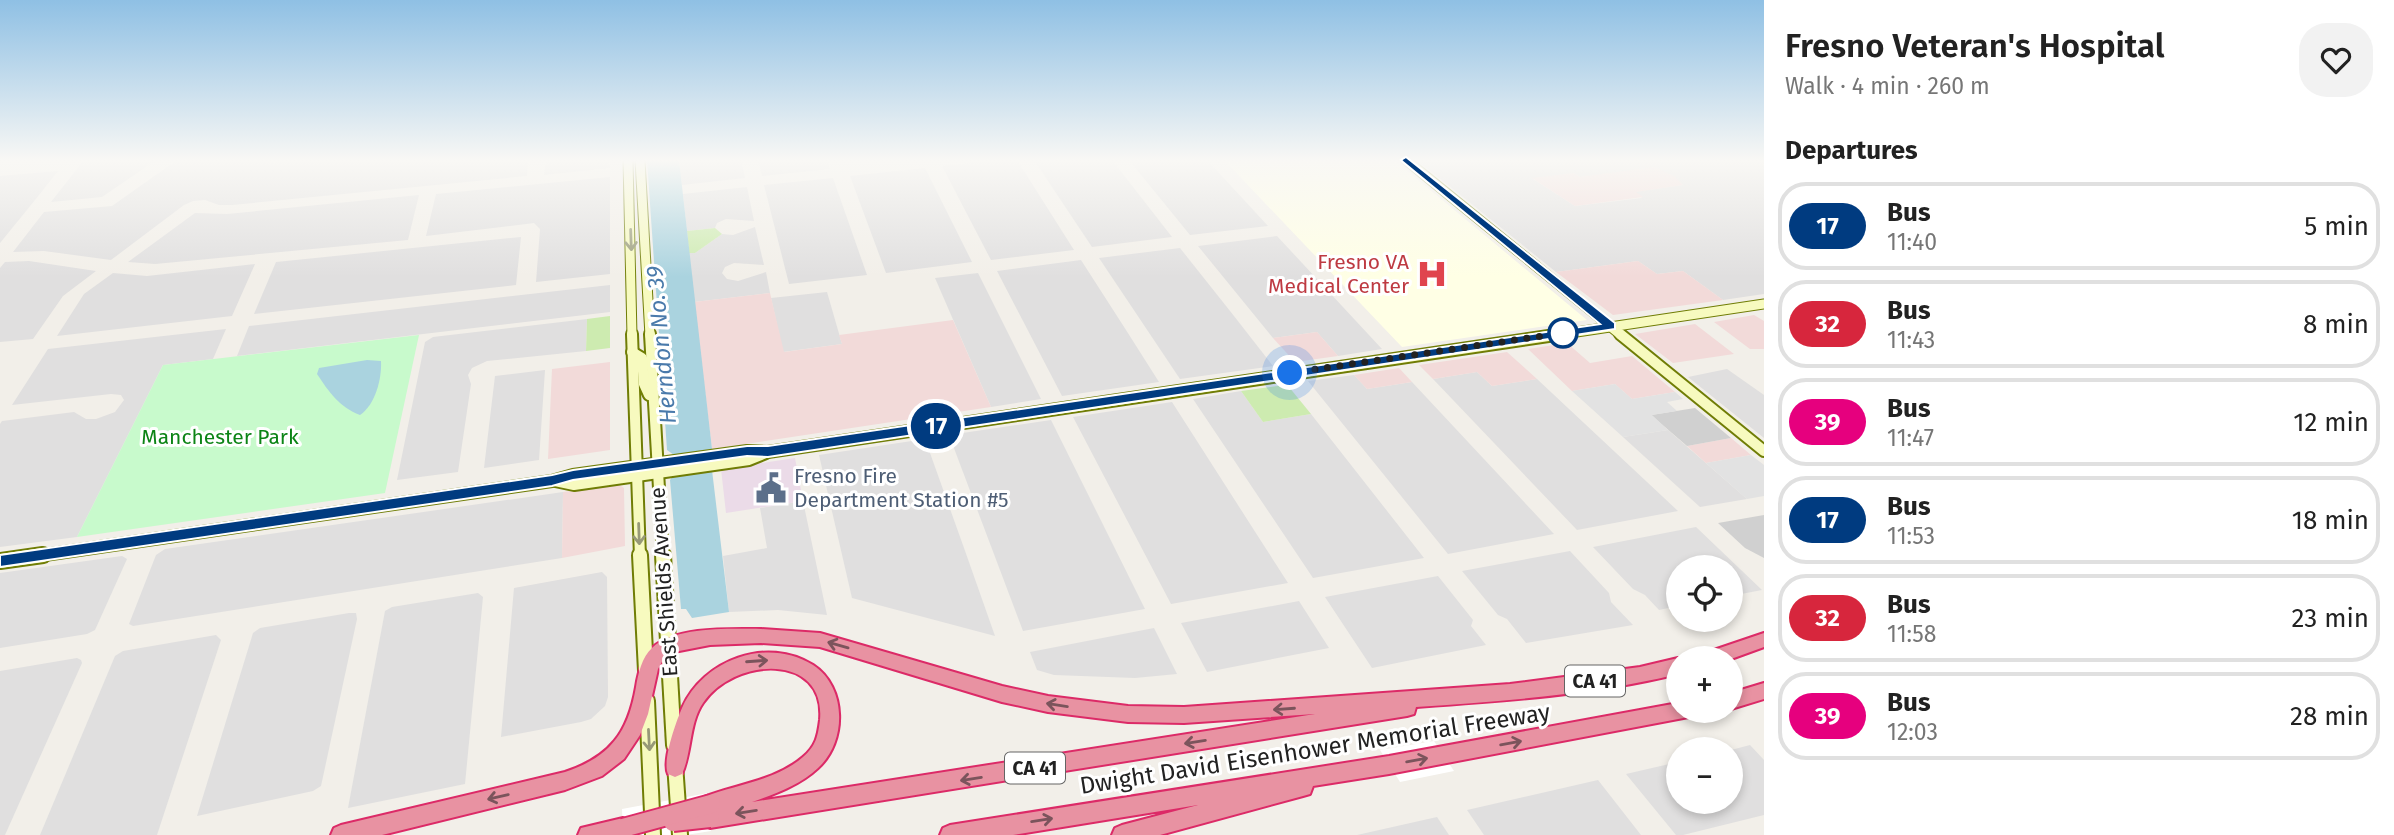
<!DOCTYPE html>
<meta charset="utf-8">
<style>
:root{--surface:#fff;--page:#f2f2f2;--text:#222;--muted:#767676;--line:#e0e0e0}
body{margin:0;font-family:"Fira Sans",sans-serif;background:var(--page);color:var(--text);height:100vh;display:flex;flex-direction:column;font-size:26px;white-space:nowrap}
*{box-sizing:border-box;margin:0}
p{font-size:23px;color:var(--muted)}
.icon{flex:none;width:38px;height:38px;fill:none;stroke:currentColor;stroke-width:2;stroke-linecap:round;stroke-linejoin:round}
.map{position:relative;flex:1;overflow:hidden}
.details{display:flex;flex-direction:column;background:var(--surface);width:630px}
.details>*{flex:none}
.badge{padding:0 14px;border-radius:23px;font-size:24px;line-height:46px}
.buttons{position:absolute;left:1666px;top:555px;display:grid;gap:14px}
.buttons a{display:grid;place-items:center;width:77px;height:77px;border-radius:50%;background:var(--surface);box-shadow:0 4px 10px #0003;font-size:35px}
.you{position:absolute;width:35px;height:35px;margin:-18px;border:5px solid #fff;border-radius:50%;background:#1a73e8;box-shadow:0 0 0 10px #1a73e833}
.map>.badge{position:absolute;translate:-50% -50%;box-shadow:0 0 0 4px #fff}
h2{padding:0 21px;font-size:26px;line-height:63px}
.round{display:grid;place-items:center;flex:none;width:74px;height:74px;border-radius:28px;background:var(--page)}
.summary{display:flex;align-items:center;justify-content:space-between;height:119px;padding:0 21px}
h1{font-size:33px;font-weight:600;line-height:52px}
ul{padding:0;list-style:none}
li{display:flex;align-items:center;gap:21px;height:88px;margin:0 14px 10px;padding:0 7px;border:4px solid var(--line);border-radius:28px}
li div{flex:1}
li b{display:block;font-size:26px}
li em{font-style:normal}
li .badge{min-width:77px;font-weight:700;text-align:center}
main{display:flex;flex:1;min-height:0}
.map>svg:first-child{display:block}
.residential{fill:#e0dfdf;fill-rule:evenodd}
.commercial{fill:#f2dad9}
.industrial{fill:#ebdbe8}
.education{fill:#ffffe5}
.religious{fill:#d0d0d0}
.grass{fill:#cdebb0}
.park{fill:#c8facc}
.parking{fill:#e2e2e2}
.water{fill:#aad3df}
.pier{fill:#fff}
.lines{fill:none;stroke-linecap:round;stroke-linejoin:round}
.secondary-far2-casing{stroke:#707d05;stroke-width:11}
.secondary-far1-casing{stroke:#707d05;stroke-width:14}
.secondary-casing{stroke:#707d05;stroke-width:18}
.motorway-casing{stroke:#dc2a67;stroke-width:4}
.secondary-far2{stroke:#f7fabf;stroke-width:9}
.secondary-far1{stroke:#f7fabf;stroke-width:10}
.secondary{stroke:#f7fabf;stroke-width:14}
.motorway{fill:#e892a2;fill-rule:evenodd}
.motorway-bridge-casing{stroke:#dc2a67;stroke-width:22;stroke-linecap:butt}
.motorway-bridge{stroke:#e892a2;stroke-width:18}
.oneway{stroke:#979978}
.oneway2{stroke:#7b545c}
.line{fill:#003b80;stroke:#fff;stroke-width:2}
.walk{stroke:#222;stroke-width:7;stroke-dasharray:0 12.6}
.stop-dot{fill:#fff;stroke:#003b80;stroke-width:3.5}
.labels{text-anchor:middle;stroke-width:6;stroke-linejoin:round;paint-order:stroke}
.shield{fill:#fff;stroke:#646464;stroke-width:2}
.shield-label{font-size:19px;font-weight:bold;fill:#222}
.health-label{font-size:21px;fill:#be3a42;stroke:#fff;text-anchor:end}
.park-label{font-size:21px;fill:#0c8416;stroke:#fff}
.service-label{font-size:21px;fill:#4e5e75;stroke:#fff;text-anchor:start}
.street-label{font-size:21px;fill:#222;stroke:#fff}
.water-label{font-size:23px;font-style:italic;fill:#4a7aab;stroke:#fff}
.near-street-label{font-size:24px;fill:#222;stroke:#fff}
</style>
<main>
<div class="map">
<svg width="1764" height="835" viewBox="0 0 1764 835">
<rect width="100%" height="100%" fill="#f2efe9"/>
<g class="residential">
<path d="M84,160H156L102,197L51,202Z"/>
<path d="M177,160L274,163L311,160H528L527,176L232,205H219L205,200L193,201L184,205L111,260L44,251L13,252L44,212L112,206Z"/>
<path d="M546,160H609L610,168L544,175Z"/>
<path d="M679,160H741L745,178L682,185Z"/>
<path d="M758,160H827L830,169L762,176Z"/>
<path d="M996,160H1017L1074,250L991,260L942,166Z"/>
<path d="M1034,160H1112L1172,237L1092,247Z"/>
<path d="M1129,160H1207L1268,226L1190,235Z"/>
<path d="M1417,160H1764V294L1723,300L1683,271L1657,274L1638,261L1556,272ZM1654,167L1671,175L1683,185L1634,192L1642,198L1575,206L1533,179L1574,173L1580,177L1632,172Z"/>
<path d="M925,168L972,262L886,273L850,176Z"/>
<path d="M58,171L35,200L0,243V176Z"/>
<path d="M610,177V274L536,282L540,229L534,223L426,236L436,194Z"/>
<path d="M833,178L867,275L789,284L764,185Z"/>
<path d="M747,187L754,221L726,219L717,223L715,228L687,231L683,194Z"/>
<path d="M419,195L408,240L155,264L128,262L195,213L227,214Z"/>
<path d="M755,227L764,265L734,263L725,267L722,273L727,279L738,281L766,272L770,293L694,302L689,253H695L722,234L733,235Z"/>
<path d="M1277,236L1382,349L1338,356L1317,332L1273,338L1198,246Z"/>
<path d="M521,237L516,285L254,314L276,262Z"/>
<path d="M1180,248L1234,316L1273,366L1180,379L1099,258Z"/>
<path d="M1081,260L1126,330L1159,382L1062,396L997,271Z"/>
<path d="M29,261L96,271L63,296L33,339L0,342V268L5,262Z"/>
<path d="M255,264L232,316L57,336L84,294L113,273L147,276Z"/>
<path d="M978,273L1041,399L991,407L935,278Z"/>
<path d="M610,285V312L237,356L249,326Z"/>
<path d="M827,292L842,344L783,352L771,298Z"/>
<path d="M587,319L586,351L487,361L472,368L468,375L471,384L458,472L397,480L425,342L433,337Z"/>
<path d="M226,329L213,359L163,365L77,537L0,547V424L2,421L74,412L86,419H96L115,412L124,400L121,395L111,394L12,405L48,349Z"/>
<path d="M1727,369L1764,395V438L1688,377Z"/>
<path d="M545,370L539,460L484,468L495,376Z"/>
<path d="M1477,372L1492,386L1537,379L1678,511L1577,530L1433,379Z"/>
<path d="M1354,375L1367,389L1412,382L1554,534L1448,554L1308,381Z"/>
<path d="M1241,391L1263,422L1311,414L1424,558L1313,578L1193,399Z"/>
<path d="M1172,402L1261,541L1288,583L1171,604L1073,417Z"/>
<path d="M1051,420L1145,609L1023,631L949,435Z"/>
<path d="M1668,430L1747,499L1700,507L1623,437Z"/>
<path d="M925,439L964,548L995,636L852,598L819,455Z"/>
<path d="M563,492L562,558L133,626L129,624L156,555L165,549Z"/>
<path d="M803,501L827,615L778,610L729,612L723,556L767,548L760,508Z"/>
<path d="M1696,527L1762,590L1731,596V567H1678V606L1659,610L1645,595L1633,589L1593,547Z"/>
<path d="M1570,551L1609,593L1611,602L1633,625L1526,643L1507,619L1498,615L1462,571Z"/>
<path d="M122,556L127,559L95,630L87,634L0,648V573Z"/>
<path d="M602,572L607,577L608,697L605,706L591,719L581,722L501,737L514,588Z"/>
<path d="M1438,576L1473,620L1471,626L1486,645L1372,668L1325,597Z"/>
<path d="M478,593L483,597L465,784L348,808L385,611L392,607Z"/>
<path d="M1299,601L1329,648L1207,672L1181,623Z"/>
<path d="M349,613H356L357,619L321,786L313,791L197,816L253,633L260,628Z"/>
<path d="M1154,628L1177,674L1135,678L1054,675L1037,670L1030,652Z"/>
<path d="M216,635L221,640L157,835H40L115,656L123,651Z"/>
<path d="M77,658L81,660L82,663L5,835H0V671Z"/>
<path d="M1750,745L1764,760V815L1683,835H1676L1626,774L1678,762V802H1731V750Z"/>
<path d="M1598,780L1641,835H1484L1467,810Z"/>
<path d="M1437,817L1449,835H1357Z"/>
</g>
<g class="commercial">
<path d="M1654,167L1674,176L1683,185L1636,192L1643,197L1575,206L1532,178L1574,173L1580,177Z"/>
<path d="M1638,261L1657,274L1683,271L1723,300L1613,315L1556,272Z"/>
<path d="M770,293L784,352L842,344L839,335L953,320L991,407L712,449L694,302Z"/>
<path d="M1754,315L1764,321V349H1750L1714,322Z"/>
<path d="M1695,324L1734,354L1673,363L1635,334Z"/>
<path d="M1317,332L1338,356L1295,362L1273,338Z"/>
<path d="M1567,343L1590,363L1632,356L1675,392L1632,399L1615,384L1572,391L1528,349Z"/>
<path d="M1507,352L1537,379L1492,386L1477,372L1433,379L1419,365Z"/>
<path d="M610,362V450L548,459L552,369Z"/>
<path d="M1399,368L1412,382L1367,389L1354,375Z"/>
<path d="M1731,438L1751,455L1706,463L1687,446Z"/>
<path d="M618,484L624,488L625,546L562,558L563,492Z"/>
</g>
<path class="industrial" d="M795,458L803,501L726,513L721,469Z"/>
<path class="education" d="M1224,160H1394L1587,320L1402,347Z"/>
<g class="religious">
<path d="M1695,408L1731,438L1687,446L1651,415Z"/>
<path d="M1764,515V558L1745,548L1718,523Z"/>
</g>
<g class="grass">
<path d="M715,228L722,234L695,253H689L687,231Z"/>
<path d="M610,316V348L586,351L587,319Z"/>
<path d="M1285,385L1289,387L1311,414L1263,422L1241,391Z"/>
</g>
<path class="park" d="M419,335L385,493L77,537L163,365Z"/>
<g class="parking">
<path d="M1615,384L1632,399L1675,392L1683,399L1667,402L1677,411L1652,415L1668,430L1623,437L1572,391Z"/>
<path d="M1751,455L1764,465V496L1747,499L1706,463Z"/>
</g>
<g class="water">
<path d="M647,160H679L712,449L674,455L667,450Z"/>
<path d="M367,360L381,361C382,379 375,405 360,415C339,407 329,392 317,374L319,368Z"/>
<path d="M712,470L729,612L692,618L686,609H681L670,480L673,476Z"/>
</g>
<g class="pier">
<path d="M1434,741L1454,771L1400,782L1380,750Z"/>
<path d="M708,793L711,831L686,835H623L622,809Z"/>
</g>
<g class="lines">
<g class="secondary-far2-casing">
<g id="secondary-far2">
<path d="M628,160L632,336"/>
<path d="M640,160L650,336"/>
<path d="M1406,160L1622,336"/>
<path d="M1550,336L1764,304"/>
</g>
</g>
<g class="secondary-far1-casing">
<g id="secondary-far1">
<path d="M632,334L640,557"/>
<path d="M650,334L663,557"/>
<path d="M1620,334L1764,451"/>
<path d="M632,352L642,358L644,384L649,395"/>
<path d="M555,481L574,485L749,460L766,453"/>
<path d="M31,557L552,481L573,475L747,451L768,452L1562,334"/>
</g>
</g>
<g class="secondary-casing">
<g id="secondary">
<path d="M640,555L646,671"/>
<path d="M663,555L674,745"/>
<path d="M0,561L43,555"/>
<path d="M647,701L653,835"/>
<path d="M675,764L680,835"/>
</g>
</g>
<g class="motorway-casing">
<g id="motorway">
<path d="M761,629L820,633L1002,686L1048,696L1128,706L1184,707L1510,684L1640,667L1678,658V674C1593,695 1503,701 1416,707L1414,714L1407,716L710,828L703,825L700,818L704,811L701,804L704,797C737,784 775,781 803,757C816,746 818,736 820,720C826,652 734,657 703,703C689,723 692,752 682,774L675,777L668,774C662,761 676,722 682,708C703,660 767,636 813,665C847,687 847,742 818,768C800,785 775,794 752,802L1315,714L1184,723L1128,722L1048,712L1002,702L820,647L761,643L710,645L674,652L664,658L658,669L648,714L640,735L624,759L602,776L565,790L382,835H331L334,828L341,825L565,772C610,757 628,733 636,687C638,674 642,657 652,648C675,626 731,629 761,629Z"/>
<path d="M1764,633V647L1731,659L1702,658L1705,653Z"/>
<path d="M1764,683V699L1731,709V693Z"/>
<path d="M1678,703V710H1696L1694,716L1389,774L1313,786L1310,794L1303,796L1160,835H1112L1115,828L1122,825L1198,805L1013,835H940L943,828L950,825L1389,756Z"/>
<path d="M623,818L630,821L633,828L630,835H578L581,828Z"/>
</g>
</g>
<use href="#secondary-far2" class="secondary-far2"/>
<use href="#secondary-far1" class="secondary-far1"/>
<use href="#secondary" class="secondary"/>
<use href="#motorway" class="motorway"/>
<g class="motorway-bridge-casing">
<g id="motorway-bridge">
<path d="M673,822L710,818"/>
<path d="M623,828L711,804"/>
</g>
</g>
<use href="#motorway-bridge" class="motorway-bridge"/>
</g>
<defs><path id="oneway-shaft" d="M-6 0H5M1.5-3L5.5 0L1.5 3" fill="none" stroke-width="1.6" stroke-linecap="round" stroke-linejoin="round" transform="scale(1.75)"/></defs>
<g class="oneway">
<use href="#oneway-shaft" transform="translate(631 240) rotate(88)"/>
<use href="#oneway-shaft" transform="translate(639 534) rotate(88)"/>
<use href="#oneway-shaft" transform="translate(649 740) rotate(87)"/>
</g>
<g class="oneway2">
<use href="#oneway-shaft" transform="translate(838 645) rotate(-164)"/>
<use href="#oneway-shaft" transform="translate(757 661) rotate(-4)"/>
<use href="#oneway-shaft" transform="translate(1057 705) rotate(-171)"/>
<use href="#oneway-shaft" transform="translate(1284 709) rotate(176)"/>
<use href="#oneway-shaft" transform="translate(1195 742) rotate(171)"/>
<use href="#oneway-shaft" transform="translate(1511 743) rotate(-10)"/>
<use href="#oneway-shaft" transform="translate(1417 760) rotate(-10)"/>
<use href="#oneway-shaft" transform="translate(971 779) rotate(171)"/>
<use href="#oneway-shaft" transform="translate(498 797) rotate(167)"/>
<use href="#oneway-shaft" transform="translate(746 812) rotate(171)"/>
<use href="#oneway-shaft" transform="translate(1042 820) rotate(-9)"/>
</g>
<linearGradient id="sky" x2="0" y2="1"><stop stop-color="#8fc0e4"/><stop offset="0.58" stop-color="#f9f8f5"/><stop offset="1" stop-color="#f9f8f5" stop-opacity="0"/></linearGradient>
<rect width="1764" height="277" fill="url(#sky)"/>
<path class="line" d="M1406,157L1615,323V329L768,457L747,456L573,480L552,486L0,567V555L552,475L573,470L747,446H768L1600,324L1403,162L1401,160Z"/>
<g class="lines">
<path class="walk" d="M1290,373L1563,333"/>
</g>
<defs>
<g id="hospital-bare" transform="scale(2.415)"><path d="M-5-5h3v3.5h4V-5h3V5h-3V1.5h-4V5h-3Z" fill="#e0444e" stroke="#fff" stroke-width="2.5" paint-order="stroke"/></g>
<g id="civic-bare" transform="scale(2.415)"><path d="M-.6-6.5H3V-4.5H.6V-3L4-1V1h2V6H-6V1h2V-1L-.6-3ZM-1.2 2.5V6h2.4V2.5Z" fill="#5c6f8a" stroke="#fff" stroke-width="2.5" paint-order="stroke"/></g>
</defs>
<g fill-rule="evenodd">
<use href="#hospital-bare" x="1432" y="274"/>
<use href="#civic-bare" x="771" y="488"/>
</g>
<circle class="stop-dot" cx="1563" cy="333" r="14"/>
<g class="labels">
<g class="shield">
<rect x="1565" y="665.5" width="60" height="31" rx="5"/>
<rect x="1005" y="752.5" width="60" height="31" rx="5"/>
</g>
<g class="shield-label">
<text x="1595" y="688">CA 41</text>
<text x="1035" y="775">CA 41</text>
</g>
<g class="health-label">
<text x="1409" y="269">Fresno VA<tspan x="1409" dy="24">Medical Center</tspan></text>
</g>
<g class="park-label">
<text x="220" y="444">Manchester Park</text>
</g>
<g class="service-label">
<text x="794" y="483">Fresno Fire<tspan x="794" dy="24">Department Station #5</tspan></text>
</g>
<g class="street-label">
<text transform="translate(664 582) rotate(-94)" y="7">East Shields Avenue</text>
</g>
<g class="water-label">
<text transform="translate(661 345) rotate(-95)" y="8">Herndon No. 39</text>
</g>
<g class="near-street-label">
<text transform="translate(1315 749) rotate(-9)" y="8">Dwight David Eisenhower Memorial Freeway</text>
</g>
</g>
</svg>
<div class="buttons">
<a><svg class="icon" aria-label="locate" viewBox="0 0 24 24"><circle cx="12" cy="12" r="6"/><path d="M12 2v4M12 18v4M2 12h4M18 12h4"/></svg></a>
<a>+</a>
<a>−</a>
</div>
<div class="you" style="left:1290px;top:373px"></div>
<b class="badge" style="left:936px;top:426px;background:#003b80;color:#fff">17</b>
</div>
<section class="details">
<div class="summary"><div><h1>Fresno Veteran's Hospital</h1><p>Walk · 4 min · 260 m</p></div><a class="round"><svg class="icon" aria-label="heart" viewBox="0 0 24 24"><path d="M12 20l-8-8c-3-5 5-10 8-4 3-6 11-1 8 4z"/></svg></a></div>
<h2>Departures</h2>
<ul>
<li><span class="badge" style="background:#003b80;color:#fff">17</span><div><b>Bus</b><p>11:40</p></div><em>5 min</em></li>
<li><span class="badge" style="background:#d7263d;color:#fff">32</span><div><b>Bus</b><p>11:43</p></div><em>8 min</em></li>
<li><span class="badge" style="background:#e6007e;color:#fff">39</span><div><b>Bus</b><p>11:47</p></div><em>12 min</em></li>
<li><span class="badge" style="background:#003b80;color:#fff">17</span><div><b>Bus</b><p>11:53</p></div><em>18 min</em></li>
<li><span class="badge" style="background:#d7263d;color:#fff">32</span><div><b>Bus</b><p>11:58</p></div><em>23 min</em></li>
<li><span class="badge" style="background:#e6007e;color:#fff">39</span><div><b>Bus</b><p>12:03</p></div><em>28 min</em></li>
</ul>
</section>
</main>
